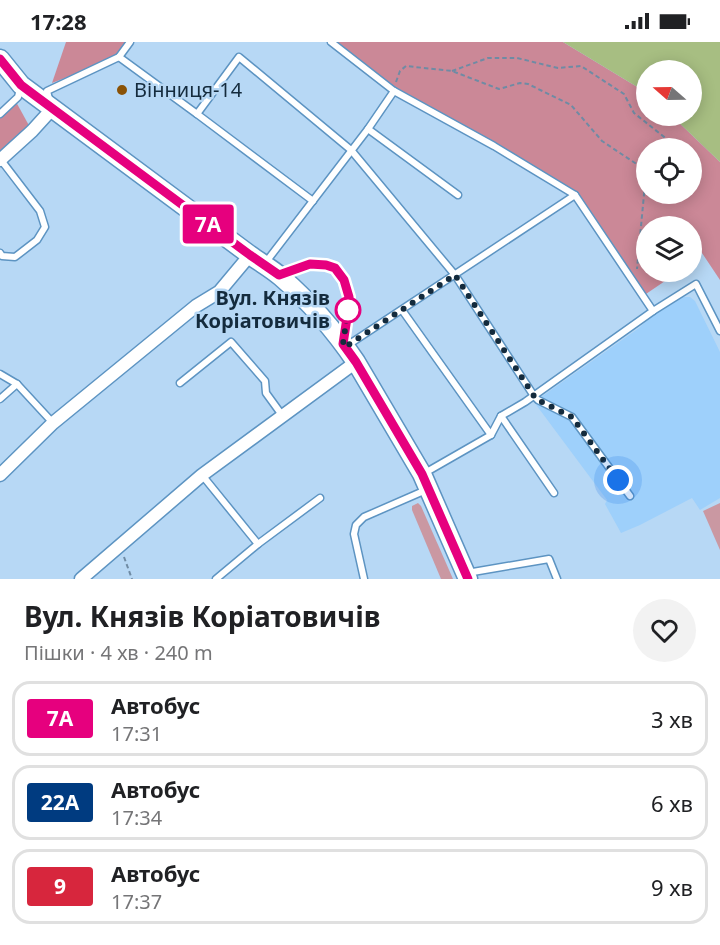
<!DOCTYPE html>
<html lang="uk">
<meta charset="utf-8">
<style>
:root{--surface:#fff;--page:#f2f2f2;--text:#202124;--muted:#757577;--line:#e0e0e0}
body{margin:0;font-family:"Noto Sans",sans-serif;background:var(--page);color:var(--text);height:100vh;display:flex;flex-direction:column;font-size:22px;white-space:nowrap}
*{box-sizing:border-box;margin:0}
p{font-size:20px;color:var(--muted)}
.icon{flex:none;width:33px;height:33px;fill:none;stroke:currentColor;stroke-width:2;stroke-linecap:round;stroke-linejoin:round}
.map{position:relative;height:537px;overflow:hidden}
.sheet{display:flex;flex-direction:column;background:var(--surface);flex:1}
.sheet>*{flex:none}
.badge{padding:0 12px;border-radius:4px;font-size:21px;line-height:39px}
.needle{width:39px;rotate:290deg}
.buttons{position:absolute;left:636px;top:18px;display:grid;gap:12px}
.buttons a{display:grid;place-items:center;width:66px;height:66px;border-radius:50%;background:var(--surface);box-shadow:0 3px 15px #0003;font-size:30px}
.you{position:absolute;width:30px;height:30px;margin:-15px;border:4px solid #fff;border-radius:50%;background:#1a73e8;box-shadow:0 0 0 9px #1a73e833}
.map>.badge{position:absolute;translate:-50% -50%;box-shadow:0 0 0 3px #fff}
.round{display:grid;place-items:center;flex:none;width:63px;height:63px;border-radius:32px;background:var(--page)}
.headline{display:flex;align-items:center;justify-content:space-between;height:102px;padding:0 24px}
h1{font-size:28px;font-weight:700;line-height:45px}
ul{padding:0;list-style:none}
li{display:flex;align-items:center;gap:18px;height:75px;margin:0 12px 9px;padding:0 12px;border:3px solid var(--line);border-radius:18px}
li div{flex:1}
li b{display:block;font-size:22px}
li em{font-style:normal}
li .badge{min-width:66px;font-weight:700;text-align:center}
.status{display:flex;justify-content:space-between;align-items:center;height:42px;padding:0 30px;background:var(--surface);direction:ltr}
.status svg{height:16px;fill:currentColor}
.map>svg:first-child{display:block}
.built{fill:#9ed0fb}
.green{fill:#ca98a2}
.forest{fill:#cb8897;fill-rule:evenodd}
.water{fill:#a7be82}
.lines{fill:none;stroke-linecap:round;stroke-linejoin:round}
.service-casing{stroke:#5d94c2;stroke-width:9}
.minor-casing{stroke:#5d94c2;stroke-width:15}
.secondary-casing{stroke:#5d94c2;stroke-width:21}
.path{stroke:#6f8ba4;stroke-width:2;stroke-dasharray:4.5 3;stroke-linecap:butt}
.service{stroke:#fff;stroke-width:6}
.minor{stroke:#fff;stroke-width:12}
.secondary{stroke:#fff;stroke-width:18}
.line-casing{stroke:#fff;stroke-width:14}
.line{stroke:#e6007e;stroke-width:9}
.walk{stroke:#142b3d;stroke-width:6;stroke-dasharray:0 10.8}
.poi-dot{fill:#8a5206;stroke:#b7d8f5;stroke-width:2}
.stop-dot{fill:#fff;stroke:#e6007e;stroke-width:3}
.labels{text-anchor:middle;stroke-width:5;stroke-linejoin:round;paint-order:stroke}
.poi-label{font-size:20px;fill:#142b3d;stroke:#b7d8f5;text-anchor:start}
.stop-label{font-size:20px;font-weight:bold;fill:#142b3d;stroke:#b7d8f5;text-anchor:end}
</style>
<div class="status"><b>17:28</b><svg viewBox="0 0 49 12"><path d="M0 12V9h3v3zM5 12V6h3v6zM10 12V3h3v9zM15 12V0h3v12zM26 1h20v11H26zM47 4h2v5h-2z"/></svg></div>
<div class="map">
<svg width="720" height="537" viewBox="0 0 720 537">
<rect width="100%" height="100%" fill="#b7d8f5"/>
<path class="built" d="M682,255H690L695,259L720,310V456L700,468L692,456L640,483L621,491L605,462L607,458L534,360L639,286L649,276Z"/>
<g class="green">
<path d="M418,461L421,464L453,537H441L412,468V464Z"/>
<path d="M720,461V508L703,469Z"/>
</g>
<g class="forest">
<path d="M66,0H130L119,15L52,41Z"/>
<path d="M331,0H563L639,46L646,52V74H672L720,120V238L692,196V184H646V230H663L668,237L643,254L575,153L394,49ZM646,106H692V152H646Z"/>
<path d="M15,58L32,89L0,118V72Z"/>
</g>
<path class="water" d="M563,0H720V120L672,74H692V28H646V52L639,46Z"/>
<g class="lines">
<g class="service-casing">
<g id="service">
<path d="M331,0L394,49L494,104L575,153L653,269"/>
<path d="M119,15L197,72L239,15L351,108L455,233L534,354L538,358L572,375L630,454"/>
<path d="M49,57L47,49L119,15L130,0"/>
<path d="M0,72L18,55L20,47"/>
<path d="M197,72L313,159"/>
<path d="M368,87L458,153"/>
<path d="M0,211L2,214L15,215L37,198L45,185L40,169L1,118"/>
<path d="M266,220L368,87L394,49"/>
<path d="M283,232C291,229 301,224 310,222C334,218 348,235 349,258C349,271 346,283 344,295"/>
<path d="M402,268L491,393"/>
<path d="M348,303L575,153"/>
<path d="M0,332L17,342L53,381"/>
<path d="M180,341L231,300L265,339L266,351L282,373"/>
<path d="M0,357L17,342"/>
<path d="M501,374L554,451"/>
<path d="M423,432L491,393L501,374L525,360L653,269L696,242L720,289"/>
<path d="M202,433L258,502"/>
<path d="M467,531L549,517L557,537"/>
<path d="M216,537L258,502L320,456"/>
<path d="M364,537L354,492L356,483L364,475L426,448"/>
</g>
</g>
<g class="minor-casing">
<g id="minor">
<path d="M0,118L32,89L52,67"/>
<path d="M0,433L53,381L196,264L219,250L250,213"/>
<path d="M81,537L202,433L356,320"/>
</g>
</g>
<g class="secondary-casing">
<path id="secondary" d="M0,17L21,43L250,213C261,221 272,227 281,235C310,260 335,289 356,320L422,432L468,537"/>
</g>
<g class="path">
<path d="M452,29L488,16H517L558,26L581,24L624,52L634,71L678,106"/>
<path d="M396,40L400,29L406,24L452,29L499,47L520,41L528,42L571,63L602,99L641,125L646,131L637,227"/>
<path d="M124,515L132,537"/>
</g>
<use href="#service" class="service"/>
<use href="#minor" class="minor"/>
<use href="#secondary" class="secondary"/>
</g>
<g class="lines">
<g class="line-casing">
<path id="line" d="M0,17L21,43L37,55L250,213L279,233L310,222L326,223L335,226L344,238L349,255L348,269L343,302L356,320L422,432L468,537"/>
</g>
<use href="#line" class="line"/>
<path class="walk" d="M348,268L343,302L345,305L455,233L534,354L538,358L572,375L618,438"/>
</g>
<circle class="poi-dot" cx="122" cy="48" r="6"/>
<circle class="stop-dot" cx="348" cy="268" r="12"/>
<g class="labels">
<g class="poi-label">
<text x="134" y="55">Вінниця-14</text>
</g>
<g class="stop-label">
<text x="330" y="263">Вул. Князів<tspan x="330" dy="23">Коріатовичів</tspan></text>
</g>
</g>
</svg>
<div class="buttons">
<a><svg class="needle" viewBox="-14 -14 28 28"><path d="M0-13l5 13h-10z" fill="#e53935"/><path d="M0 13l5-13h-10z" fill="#757577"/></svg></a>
<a><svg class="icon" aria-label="locate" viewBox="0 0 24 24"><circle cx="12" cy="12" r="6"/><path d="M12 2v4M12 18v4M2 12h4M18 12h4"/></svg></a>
<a><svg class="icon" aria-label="layers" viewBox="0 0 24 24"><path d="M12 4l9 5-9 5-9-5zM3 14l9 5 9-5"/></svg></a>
</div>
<div class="you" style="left:618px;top:438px"></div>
<b class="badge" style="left:208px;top:182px;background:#e6007e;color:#fff">7А</b>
</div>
<section class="sheet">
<div class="headline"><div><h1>Вул. Князів Коріатовичів</h1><p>Пішки · 4 хв · 240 m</p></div><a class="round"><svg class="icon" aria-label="heart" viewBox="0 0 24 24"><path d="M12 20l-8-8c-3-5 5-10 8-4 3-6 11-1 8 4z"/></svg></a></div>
<ul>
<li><span class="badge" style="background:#e6007e;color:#fff">7А</span><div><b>Автобус</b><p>17:31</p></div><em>3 хв</em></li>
<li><span class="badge" style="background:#003b80;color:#fff">22А</span><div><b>Автобус</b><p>17:34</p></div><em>6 хв</em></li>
<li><span class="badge" style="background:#d7263d;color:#fff">9</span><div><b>Автобус</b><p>17:37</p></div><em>9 хв</em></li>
</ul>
</section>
